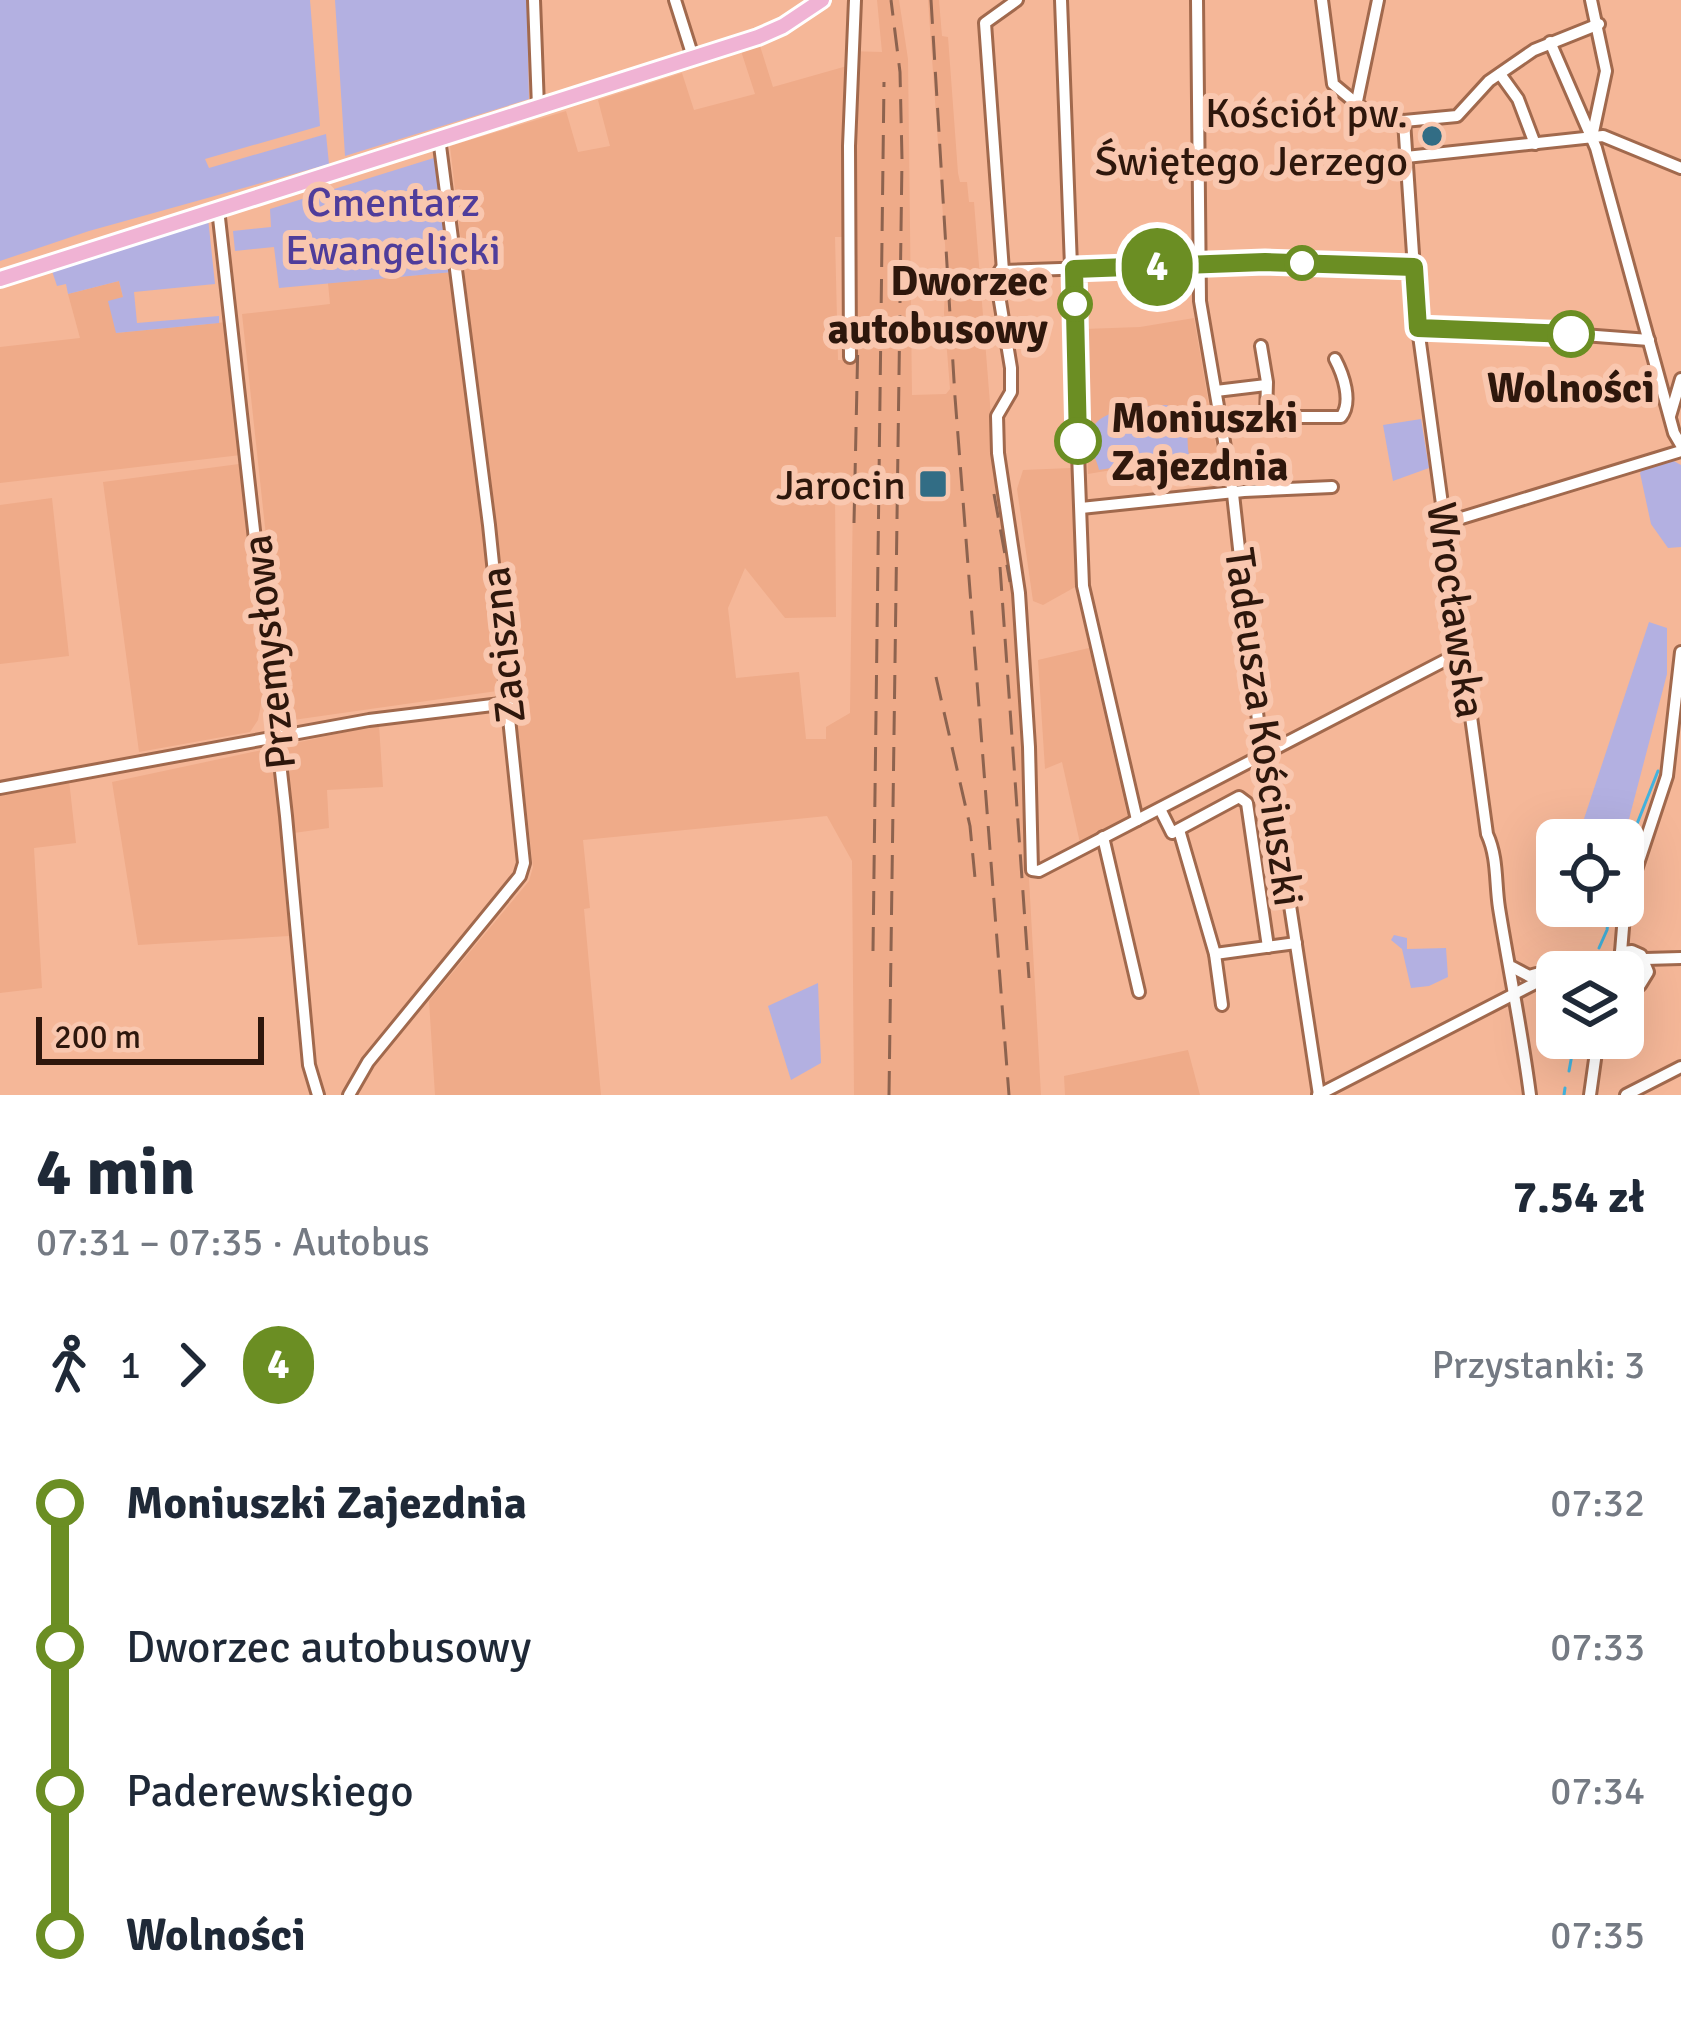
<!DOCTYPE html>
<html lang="pl">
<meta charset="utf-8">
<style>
:root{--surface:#fff;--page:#f2f2f3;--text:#1f2937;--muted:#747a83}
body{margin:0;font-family:Signika,sans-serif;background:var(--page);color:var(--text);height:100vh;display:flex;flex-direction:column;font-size:45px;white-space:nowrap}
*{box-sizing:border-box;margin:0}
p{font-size:39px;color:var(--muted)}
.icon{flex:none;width:66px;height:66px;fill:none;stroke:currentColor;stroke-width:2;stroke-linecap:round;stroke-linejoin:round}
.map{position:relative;height:1095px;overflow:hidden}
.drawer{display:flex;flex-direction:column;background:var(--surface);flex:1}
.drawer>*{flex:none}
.badge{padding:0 24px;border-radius:39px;font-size:42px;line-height:78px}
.controls{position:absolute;left:1536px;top:819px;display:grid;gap:24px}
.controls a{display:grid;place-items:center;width:108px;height:108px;border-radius:18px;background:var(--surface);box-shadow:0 12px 48px #0002;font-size:60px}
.scale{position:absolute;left:36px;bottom:30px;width:228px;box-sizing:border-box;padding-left:12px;border:6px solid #2e170c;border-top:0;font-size:33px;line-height:42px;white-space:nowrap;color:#2e170c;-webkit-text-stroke:9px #f9c7af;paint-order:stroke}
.map>.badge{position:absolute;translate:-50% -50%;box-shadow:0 0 0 6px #fff}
.legs{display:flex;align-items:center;gap:18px;height:132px;padding:0 36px;font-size:39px}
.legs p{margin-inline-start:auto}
.headline{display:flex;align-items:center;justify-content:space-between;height:204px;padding:0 36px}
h1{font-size:66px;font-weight:700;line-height:90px}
ul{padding:0 36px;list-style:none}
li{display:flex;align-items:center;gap:42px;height:144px;font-size:45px}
li i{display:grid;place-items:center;width:18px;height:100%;margin:0 15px;background:currentColor}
li i::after{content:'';width:30px;height:30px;margin:-15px;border:9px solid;border-radius:50%;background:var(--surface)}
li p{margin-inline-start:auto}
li:first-child i{background:linear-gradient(#0000 50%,currentColor 0)}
li:last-child i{background:linear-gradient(currentColor 50%,#0000 0)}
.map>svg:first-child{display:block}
.built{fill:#efab89;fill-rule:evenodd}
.green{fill:#b3b0e1}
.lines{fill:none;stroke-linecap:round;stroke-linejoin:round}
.stream{stroke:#43b3de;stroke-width:3}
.minor-casing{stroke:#a1694d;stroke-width:16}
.major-casing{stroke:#fff;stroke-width:20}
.minor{stroke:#fff;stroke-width:10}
.major{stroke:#f0b3d4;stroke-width:14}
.rail{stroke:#8d634f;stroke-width:3;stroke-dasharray:24 12;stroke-linecap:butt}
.line-1-casing{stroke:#fff;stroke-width:27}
.line-1{stroke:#6b8e23;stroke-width:18}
.poi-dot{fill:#326d85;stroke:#f9c7af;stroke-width:4.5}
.stop-1-dot{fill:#fff;stroke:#6b8e23;stroke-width:6}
.labels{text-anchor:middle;stroke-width:12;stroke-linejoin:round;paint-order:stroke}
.poi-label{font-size:42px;fill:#2e170c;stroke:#f9c7af;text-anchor:end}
.park-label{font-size:42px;fill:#4f3d9b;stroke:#f9c7af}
.stop-label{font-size:42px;font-weight:bold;fill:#2e170c;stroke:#f9c7af;text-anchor:end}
.street-label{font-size:42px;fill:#2e170c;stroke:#f9c7af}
</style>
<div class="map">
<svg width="1681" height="1095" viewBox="0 0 1681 1095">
<rect width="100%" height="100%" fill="#f5b798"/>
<g class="built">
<path d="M877,0H899L908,59L912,395L946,394L950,389L944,313L946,259L928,0H939L942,36L948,37L958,173L960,182H967L969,202H974L994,454L1013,590L1041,1095H854L852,861L827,816L583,840L590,908L584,909L601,1095H435L429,1001L529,881L533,867L450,146L566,111L578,152L610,146L598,100L682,73L694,110L755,94L741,51L760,46L773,87L847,66L848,51L882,52ZM835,237H852L855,360H838ZM835,493H853L850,713L826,727V739H806L799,672L736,678L728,608L745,568L785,618L836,617Z"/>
<path d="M453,272L504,690L286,721L242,314L330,304L328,283Z"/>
<path d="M119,281L123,297L116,333L227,322L241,455L0,483V347L80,338L68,294Z"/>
<path d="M1194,318L1217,452L1088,474L1084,329L1140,327Z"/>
<path d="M239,464L264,689L258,720L250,732L139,752L103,482Z"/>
<path d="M1071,468L1077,586L1043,605L1033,601L1017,489L1023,470Z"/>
<path d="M52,498L69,656L0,664V505Z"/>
<path d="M1089,648L1128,818L1080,843L1062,762L1045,769L1038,660Z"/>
<path d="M379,725L383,787L327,790L329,828L280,835L289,936L138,945L112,782Z"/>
<path d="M69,780L76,843L34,848L42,988L0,993V793Z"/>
<path d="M1188,1050L1200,1095H1065L1064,1076Z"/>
</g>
<g class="green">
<path d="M0,0H310L320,126L205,159L209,168L326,134L329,164L89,231L0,261Z"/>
<path d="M335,0H527L529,99L345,156Z"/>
<path d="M437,157L453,272L279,288L274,247L235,251L233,231L271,227L270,209Z"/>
<path d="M208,218L215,284L134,292L137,323L219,316V323L116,333L108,301L123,297L119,281L68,294L66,284L57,286L51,268Z"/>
<path d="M1166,405C1194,414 1185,433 1189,455L1099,470C1097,460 1091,452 1090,441C1088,407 1143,407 1166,405Z"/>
<path d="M1421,419L1429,468L1393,481L1383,425Z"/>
<path d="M1672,460L1681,465V547L1668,548L1651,524L1640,473L1645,466Z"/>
<path d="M1649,622L1667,628V674L1623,842L1577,840Z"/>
<path d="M1394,935L1407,938V949L1446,948L1448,977L1429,986L1411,988L1402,949L1391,940Z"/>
<path d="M818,983L821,1063L791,1080L768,1006Z"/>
</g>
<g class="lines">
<g class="stream">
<path d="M1623,859L1658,771"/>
<path d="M1599,948L1607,930L1610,906"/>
<path d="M1569,1071L1575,1038"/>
<path d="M1564,1095L1565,1088"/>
</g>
<g class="minor-casing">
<g id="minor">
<path d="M534,0L538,107"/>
<path d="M675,0L693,57"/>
<path d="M1017,0L985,23L1003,271L1265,262L1413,267"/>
<path d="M1061,0L1083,586L1137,820"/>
<path d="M1197,0L1200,301L1233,494L1259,730L1269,768L1319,1095"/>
<path d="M1322,0L1333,84L1374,118L1404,121L1457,116L1489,81L1534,50L1599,24"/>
<path d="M1591,0L1606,71L1592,137"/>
<path d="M1550,42L1596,148L1674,433L1681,445"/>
<path d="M1500,74L1518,99L1535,144"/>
<path d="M1356,106L1378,0"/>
<path d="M1404,121L1418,328L1487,834C1498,858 1495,882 1499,908C1509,970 1522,1032 1530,1095"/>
<path d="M1406,157L1603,136L1681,168"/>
<path d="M218,209L286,816L309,1065L318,1095"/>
<path d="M1001,269L996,277L1011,368V392L997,416L998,453L1019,593L1029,747L1032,870L1039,871L1463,651"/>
<path d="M1418,328L1503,329L1649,340"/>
<path d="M1261,346L1267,382L1266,417"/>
<path d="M850,357L849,146L855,0"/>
<path d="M1216,391L1266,385"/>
<path d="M1670,416L1681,379"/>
<path d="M1221,423L1255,417H1341C1353,402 1343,374 1335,359"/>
<path d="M1081,508L1244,491L1332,487"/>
<path d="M1445,523L1681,451"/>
<path d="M0,788L369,720L509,703"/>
<path d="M1160,809L1172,833L1239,797L1247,803L1268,947"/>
<path d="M1179,830L1215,954L1222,1005"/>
<path d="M1103,837L1139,992"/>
<path d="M1621,952L1625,903L1667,776L1681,652"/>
<path d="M1621,952L1632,951L1641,955L1648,972L1640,985L1623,988"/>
<path d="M1215,954L1296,943"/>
<path d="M1645,959L1681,958"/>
<path d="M1512,967L1529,976C1556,967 1583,972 1610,963"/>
<path d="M349,1095L368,1062L520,876L524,863L489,525L439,138"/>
<path d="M1318,1095L1557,972"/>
<path d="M1590,1095L1598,1038"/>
<path d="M1626,1095L1681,1067"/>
</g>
</g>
<g class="major-casing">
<path id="major" d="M0,279L758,37L783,26L822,0"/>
</g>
<use href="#minor" class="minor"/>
<use href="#major" class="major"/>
<g class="rail">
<path d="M931,0L955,397L1009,1095"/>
<path d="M994,494L1010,582"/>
<path d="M854,523L858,337"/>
<path d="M1000,567L1029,978"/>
<path d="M936,677L970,826L975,878"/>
<path d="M873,951L884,82"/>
<path d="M889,1095L902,159L900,72L891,0"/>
</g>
</g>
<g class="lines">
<g class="line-1-casing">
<path id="line-1" d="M1078,441L1074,269L1265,262L1414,267L1418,328L1571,334"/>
</g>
<use href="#line-1" class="line-1"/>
</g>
<g class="poi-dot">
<circle cx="1432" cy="136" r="12"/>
<rect x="918" y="469" width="30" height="30" rx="6"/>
</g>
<g class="stop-1-dot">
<circle cx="1302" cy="263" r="15"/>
<circle cx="1075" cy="304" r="15"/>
<circle cx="1571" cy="334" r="21"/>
<circle cx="1078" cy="441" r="21"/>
</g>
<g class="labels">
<g class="poi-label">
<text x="1408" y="127">Kościół pw.<tspan x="1408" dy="48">Świętego Jerzego</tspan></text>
<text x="906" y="499">Jarocin</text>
</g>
<g class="park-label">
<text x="393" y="216">Cmentarz<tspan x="393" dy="48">Ewangelicki</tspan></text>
</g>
<g class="stop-label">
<text x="1048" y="295">Dworzec<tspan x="1048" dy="48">autobusowy</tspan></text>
<text x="1571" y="402" text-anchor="middle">Wolności</text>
<text x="1111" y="432" text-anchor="start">Moniuszki<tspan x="1111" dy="48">Zajezdnia</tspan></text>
</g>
<g class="street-label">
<text transform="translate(1457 610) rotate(82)" y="15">Wrocławska</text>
<text transform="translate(502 645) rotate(-96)" y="15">Zaciszna</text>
<text transform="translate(268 652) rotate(-96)" y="15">Przemysłowa</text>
<text transform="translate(1265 727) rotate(82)" y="15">Tadeusza Kościuszki</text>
</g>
</g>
</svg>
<div class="controls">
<a><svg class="icon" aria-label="locate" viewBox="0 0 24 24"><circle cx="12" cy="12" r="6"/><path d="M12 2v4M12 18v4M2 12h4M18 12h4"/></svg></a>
<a><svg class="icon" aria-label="layers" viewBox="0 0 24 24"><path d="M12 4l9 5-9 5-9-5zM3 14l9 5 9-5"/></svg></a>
</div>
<div class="scale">200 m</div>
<b class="badge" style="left:1157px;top:267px;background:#6b8e23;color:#fff">4</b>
</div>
<section class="drawer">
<div class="headline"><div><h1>4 min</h1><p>07:31 – 07:35 · Autobus</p></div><b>7.54 zł</b></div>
<div class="legs"><svg class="icon" aria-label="walk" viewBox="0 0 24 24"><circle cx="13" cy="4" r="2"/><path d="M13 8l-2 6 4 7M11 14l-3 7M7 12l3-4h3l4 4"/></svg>1<svg class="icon" aria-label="forward" viewBox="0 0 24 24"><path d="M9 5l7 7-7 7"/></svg><b class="badge" style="background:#6b8e23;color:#fff">4</b><p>Przystanki: 3</p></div>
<ul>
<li><i style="color:#6b8e23"></i><b>Moniuszki Zajezdnia</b><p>07:32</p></li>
<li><i style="color:#6b8e23"></i><span>Dworzec autobusowy</span><p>07:33</p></li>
<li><i style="color:#6b8e23"></i><span>Paderewskiego</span><p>07:34</p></li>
<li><i style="color:#6b8e23"></i><b>Wolności</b><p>07:35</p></li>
</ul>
</section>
